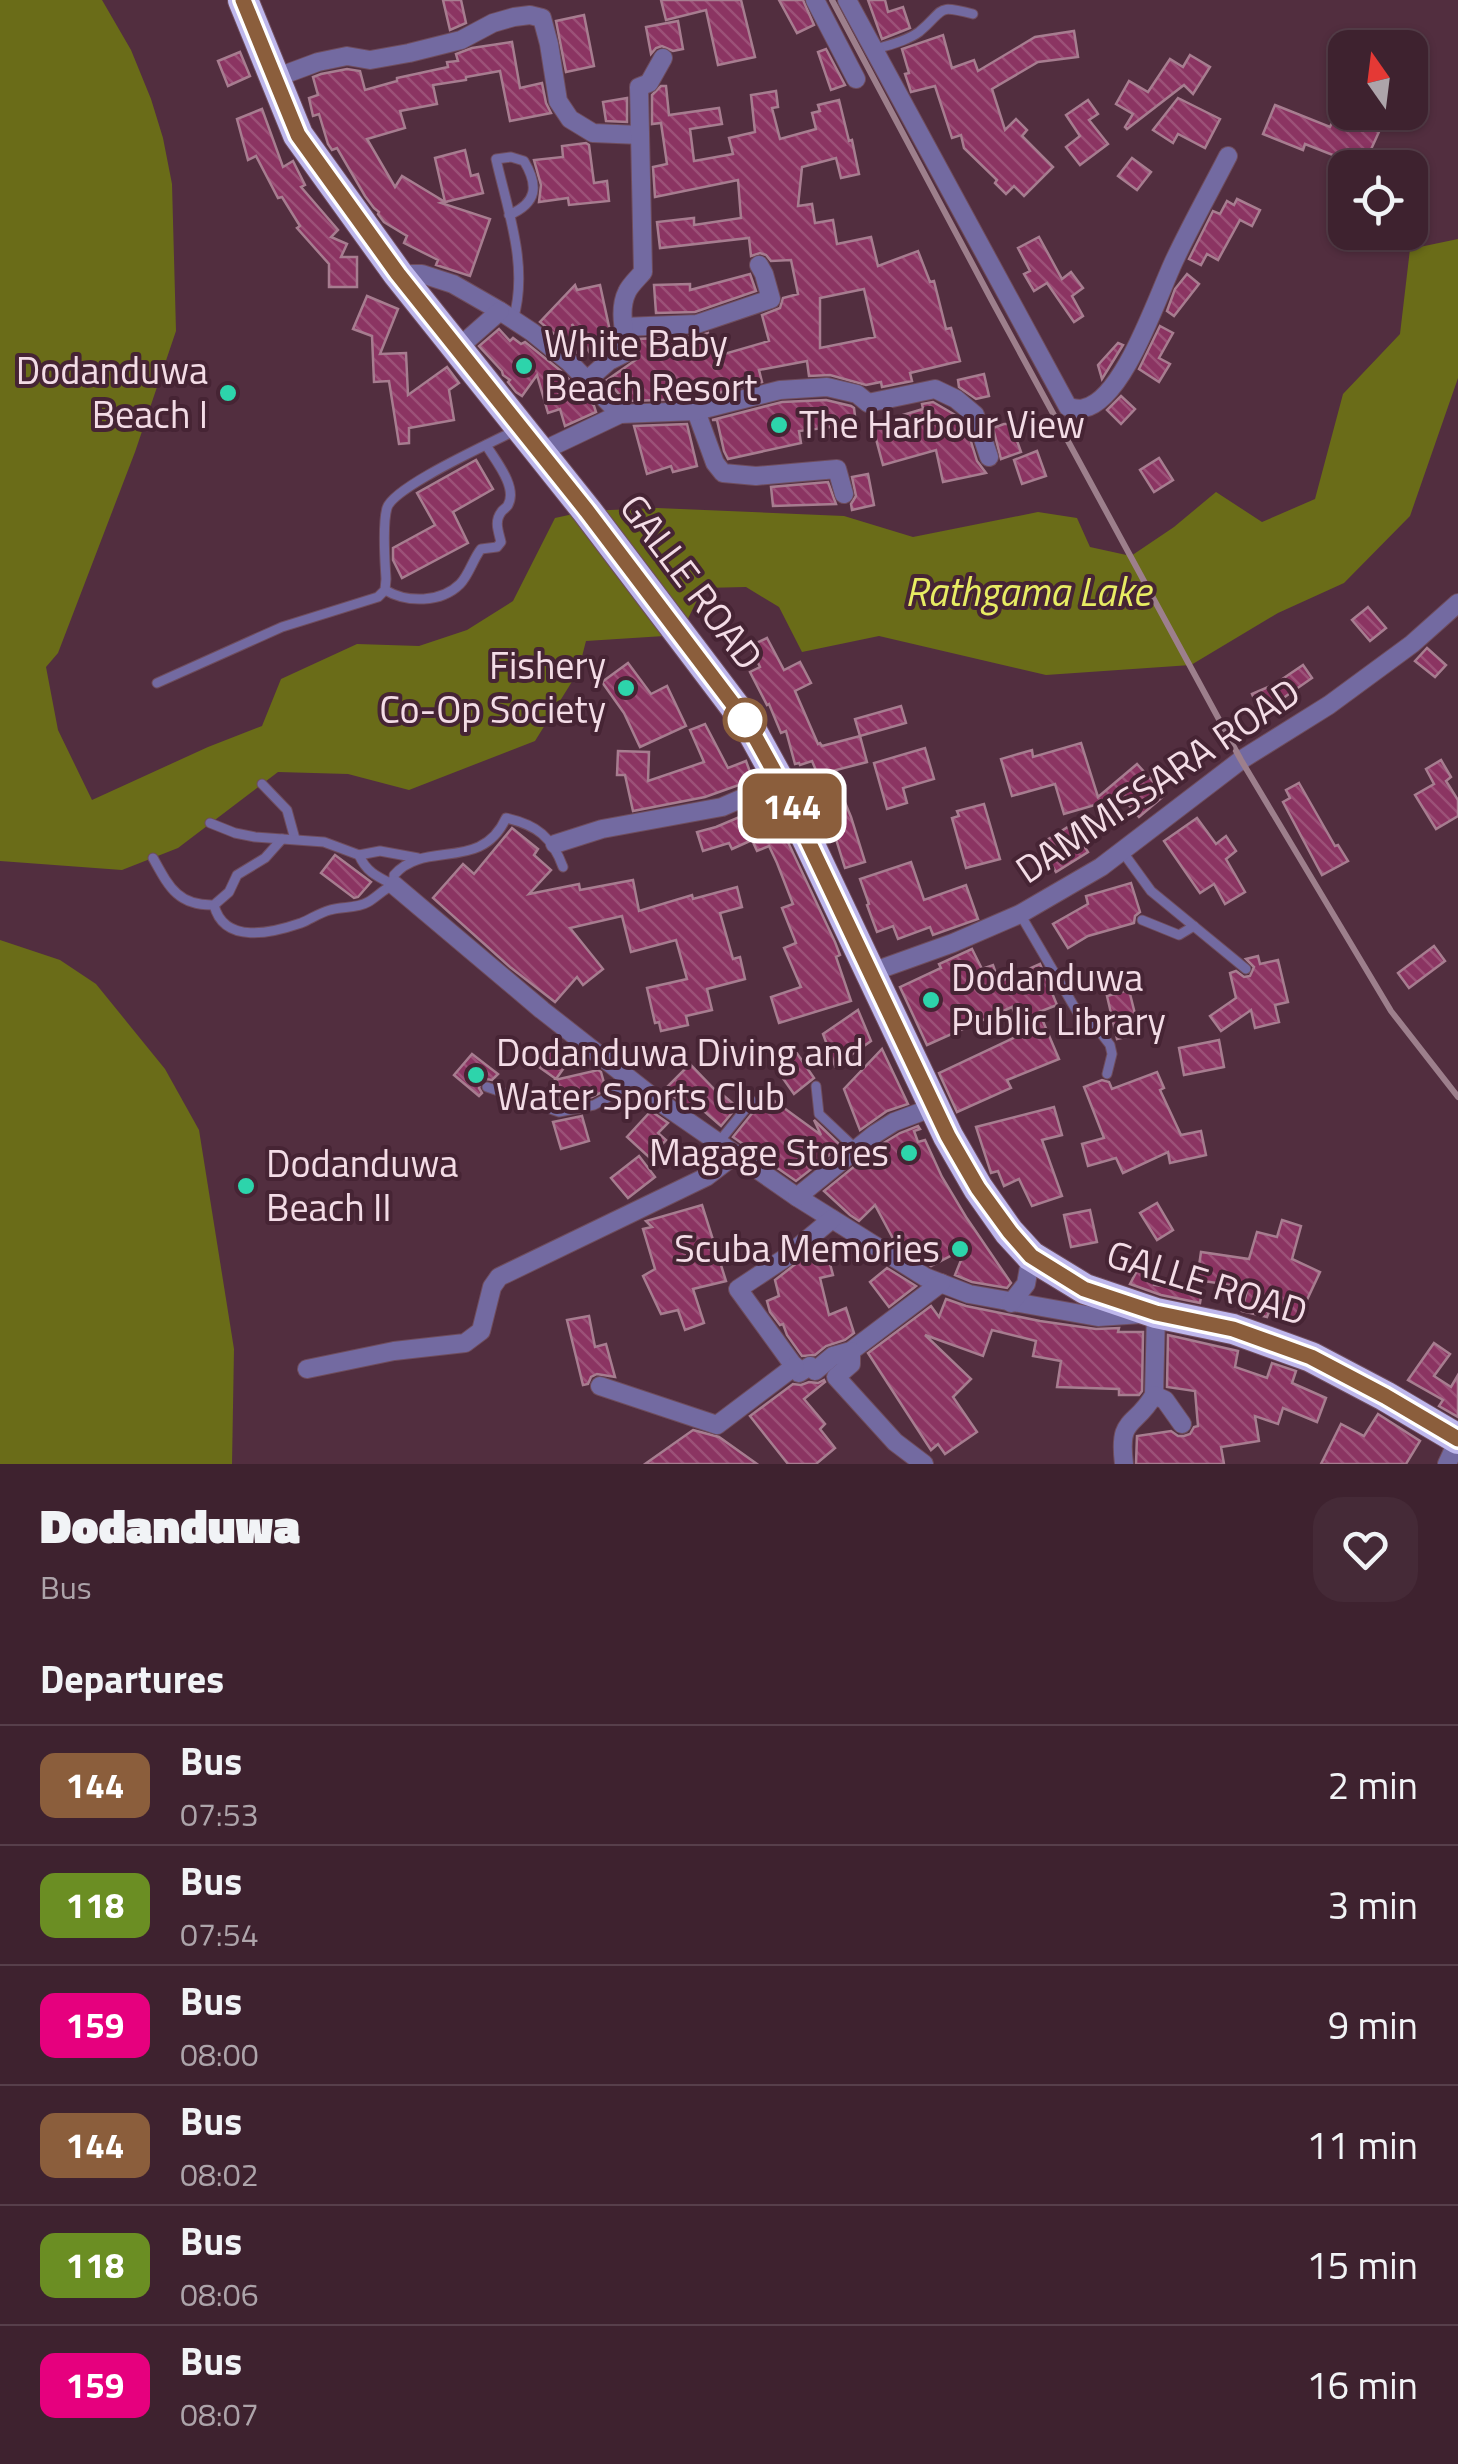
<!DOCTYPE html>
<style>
:root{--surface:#3e222f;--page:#452a37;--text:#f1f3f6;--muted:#ada4aa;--line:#573f4b}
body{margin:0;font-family:"Titillium Web",sans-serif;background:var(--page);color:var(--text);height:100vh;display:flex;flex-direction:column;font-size:38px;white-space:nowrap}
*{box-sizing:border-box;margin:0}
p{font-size:32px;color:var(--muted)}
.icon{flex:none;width:55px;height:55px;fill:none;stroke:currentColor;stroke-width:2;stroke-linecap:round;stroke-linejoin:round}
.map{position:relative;height:1464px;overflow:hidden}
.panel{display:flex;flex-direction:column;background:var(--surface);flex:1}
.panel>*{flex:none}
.badge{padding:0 20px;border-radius:15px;font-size:35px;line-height:65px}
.needle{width:65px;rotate:346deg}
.fabs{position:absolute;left:1328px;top:30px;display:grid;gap:20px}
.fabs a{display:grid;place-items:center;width:100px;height:100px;border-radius:20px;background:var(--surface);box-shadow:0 2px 8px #0004,0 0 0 2px var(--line);font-size:50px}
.map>.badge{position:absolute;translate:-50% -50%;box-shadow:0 0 0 5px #fff}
h2{padding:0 40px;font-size:38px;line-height:90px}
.round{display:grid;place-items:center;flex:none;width:105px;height:105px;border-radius:30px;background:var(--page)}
.summary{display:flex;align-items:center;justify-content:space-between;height:170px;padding:0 40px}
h1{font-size:48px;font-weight:800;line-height:75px}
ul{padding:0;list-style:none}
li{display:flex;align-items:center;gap:30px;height:120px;padding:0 40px;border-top:2px solid var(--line)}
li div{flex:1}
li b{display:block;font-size:38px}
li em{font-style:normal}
li .badge{min-width:110px;font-weight:700;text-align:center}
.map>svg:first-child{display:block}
.water{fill:#6a6c18}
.building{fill:url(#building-back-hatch);stroke:#a77d90;stroke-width:2.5;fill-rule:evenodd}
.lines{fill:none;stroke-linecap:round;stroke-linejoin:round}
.lane-casing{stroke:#6f4d5d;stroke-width:11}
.street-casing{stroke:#6f4d5d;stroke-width:20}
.highway-casing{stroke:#6f4d5d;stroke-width:32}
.lane{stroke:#736aa1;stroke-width:9}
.street{stroke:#736aa1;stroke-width:18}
.highway{stroke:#beb7ec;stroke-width:30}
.rail{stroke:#9d7f8c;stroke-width:6}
.line-casing{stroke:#fff;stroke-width:22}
.line{stroke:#8b5e3c;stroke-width:15}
.poi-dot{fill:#2dd4ab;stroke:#462434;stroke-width:4}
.stop-dot{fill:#fff;stroke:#8b5e3c;stroke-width:5}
.labels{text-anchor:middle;stroke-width:8;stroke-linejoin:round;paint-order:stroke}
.poi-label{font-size:38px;fill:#f3dce6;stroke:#462434;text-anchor:start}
.street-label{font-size:38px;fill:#f3dce6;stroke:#462434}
.water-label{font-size:40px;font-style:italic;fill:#e7ec63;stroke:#462434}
</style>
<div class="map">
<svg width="1458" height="1464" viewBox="0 0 1458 1464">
<defs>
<pattern id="building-back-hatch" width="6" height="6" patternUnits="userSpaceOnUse" patternTransform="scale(2.5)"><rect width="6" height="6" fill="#8b3462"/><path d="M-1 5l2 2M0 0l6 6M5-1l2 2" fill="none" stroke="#9c5178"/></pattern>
</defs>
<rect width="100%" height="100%" fill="#522e3f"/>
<g class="water">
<path d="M0,0H102L131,50L151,99L163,138L172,184L176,331L135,452L58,653L46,667L58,730L92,800L208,747L262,726L281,679L357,644L419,646L467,630L513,601L555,518L587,511L657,508L844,516L913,537L1038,512L1077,518L1090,547L1131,556L1174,527L1216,492L1262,522L1315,499L1343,394L1400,334L1410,249L1458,239V378L1410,516L1344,583L1278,613L1191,665L1046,675L879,636L802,652L779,607L746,587L703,588L680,635L586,641L578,672L535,741L409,790L348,774L278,772L178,848L122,870L0,861Z"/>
<path d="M0,940L60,960L96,984L165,1069L199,1130L234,1349L232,1464H0Z"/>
</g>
<g class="building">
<path d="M443,0H461L466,23L450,30Z"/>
<path d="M661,0H741L755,57L718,65L706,10L666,20Z"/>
<path d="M779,0H803L814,25L797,33Z"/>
<path d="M868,0H885L888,12L903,7L910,28L882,39Z"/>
<path d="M584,15L594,66L566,72L556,21Z"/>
<path d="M678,21L683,49L673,51L662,46L656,48L651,54L646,27Z"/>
<path d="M1074,31L1078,57L1038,62L992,89L1005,130L1016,119L1027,130L1022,136L1053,167L1024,196L1014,186L1006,194L995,183L997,180L964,148L961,135L952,138L935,86L911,92L905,74L909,73L902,49L943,35L952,68L974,60L978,71L1035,37Z"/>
<path d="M512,42L520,88L542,83L546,103L551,113L510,121L500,71L466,77V80L433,85L437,104L400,111L405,128L367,139L395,187L402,176L445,202L441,203L490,219L470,276L436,265L438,260L404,243L407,236L384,222L378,214L379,212L374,208L365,196L337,148L332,150L328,144L319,114L313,116L309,98L318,95L313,77L321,74L347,69L360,71L365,90L397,81V78L448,67L447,62L458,61L456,54L472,48Z"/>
<path d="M826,49L845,85L831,90L818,52Z"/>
<path d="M240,52L250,76L228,86L218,61Z"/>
<path d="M1190,55L1210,67L1193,94L1184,85L1127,129L1125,127L1133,114L1116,104L1129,81L1148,92L1170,59L1183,67Z"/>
<path d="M661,86H666L669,115L719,108L722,124L690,129L694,161L733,154L729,138L755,132L751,95L776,91L778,107L772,108L780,139L816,129L812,113L820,111L818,105L839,100L849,141L852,140L859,174L841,178L836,158L802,167L798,206L812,204L815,223L833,220L837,244L871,237L878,266L918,251L930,282L934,281L946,329L951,328L960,361L910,373L912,381L882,387L881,382L866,385L830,375L809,376L807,361L759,370L762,382L694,399L625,401L607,380L637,359L639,352L638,339L698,336L708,333L714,357L769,341L762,315L780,308L783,298L798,294L791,260L771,261L766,255L760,253L751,256L749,238L660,248L657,222L694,218V225L741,218L738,180L655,197L653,167L667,164L661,123L652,124V95ZM864,289L875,337L820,348V298Z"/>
<path d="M627,98V122L606,121L603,102Z"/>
<path d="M1178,98L1220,119L1205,148L1178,134L1173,143L1153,130Z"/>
<path d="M1088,100L1098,114L1089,120L1108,144L1080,165L1066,147L1080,136L1066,115Z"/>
<path d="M1275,105L1330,127L1337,112H1388L1363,167L1305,144L1303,150L1263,134Z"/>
<path d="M262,109L283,167L293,161L305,185L301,187L338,230L331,237L347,244L341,257H357V287H329V264L297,228L300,226L282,197L278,198L256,156L248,160L237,119Z"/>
<path d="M586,143L589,145L594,183L607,181L609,201L569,205L568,198L539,202L541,185L534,160L563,157L562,146Z"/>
<path d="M465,150L471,176L478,174L483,193L445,202L435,158Z"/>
<path d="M1132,158L1151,172L1137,190L1118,176Z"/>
<path d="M1237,199L1260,210L1252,226L1240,220L1218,260L1207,254L1201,265L1189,259L1213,211L1220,214L1227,201L1234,205Z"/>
<path d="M1039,237L1062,279L1071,272L1083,288L1072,296L1083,316L1074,322L1047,283L1034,291L1024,274L1030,271L1018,248Z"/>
<path d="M750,274L756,291L695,312L656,313L654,285L690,284V290Z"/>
<path d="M1187,274L1199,284L1174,316L1167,311L1175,289Z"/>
<path d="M575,285L577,290L600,285L613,345L593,358L572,324L581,356L540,322Z"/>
<path d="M367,296L398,309L380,354L406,353L408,395L447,367L459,383L449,390L454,420L409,428V443L399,444L389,381L374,382L372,336L353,329Z"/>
<path d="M1160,326L1173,333L1159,358L1170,364L1159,382L1139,369Z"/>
<path d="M499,329L510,341L513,338L521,344L525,342L561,371L594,406L596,412L565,426L560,409L548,413L537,375L522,396L516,392L508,382L510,380L503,375L502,371L479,346Z"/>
<path d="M1118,343L1123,345L1102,379L1098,365Z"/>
<path d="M984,374L989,396L976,399L959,387L958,380Z"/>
<path d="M1121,396L1135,409L1121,424L1107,410Z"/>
<path d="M826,400L851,406L854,408L856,424L799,431L801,443L728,459L724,451L717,420H712L782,402Z"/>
<path d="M933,402L957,416L961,434L968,432L977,461L986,473L943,482L936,450L883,465L872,424L923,409L922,404Z"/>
<path d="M687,424L697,466L673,472L671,466L647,474L634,426Z"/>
<path d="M1004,424H1011L1021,452L1001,459L993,428Z"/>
<path d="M1037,451L1046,476L1022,484L1014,460Z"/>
<path d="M1159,458L1173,480L1154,492L1140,470Z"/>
<path d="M476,460L493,489L453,512L468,543L402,578L393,560V548L435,525L417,493Z"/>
<path d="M868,474L874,505L852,510L851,504L856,496L852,477Z"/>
<path d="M828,482L836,504L773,506L771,487Z"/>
<path d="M1368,607L1386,628L1370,641L1352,620Z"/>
<path d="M767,638L784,670L800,662L811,683L795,691L818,744L820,743L822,746L860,736L867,762L832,771L851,817L865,862L845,868L835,836L813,785L821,782L812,761L800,765L799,763L795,764L786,731L781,733L769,704L767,705L750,672L760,667L750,646Z"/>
<path d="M1427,648L1446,665L1435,677L1415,661Z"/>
<path d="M628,663L651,694L667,686L686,726L640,747L624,713L602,682Z"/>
<path d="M1303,665L1312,678L1279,701L1281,704L1260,713L1252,694L1275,684Z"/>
<path d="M901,706L906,723L860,736L855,719Z"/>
<path d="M705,724L728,768L746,761L753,780L705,797L633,811L625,775H617L618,751L649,752L648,781L704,762L690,730Z"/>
<path d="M1081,743L1098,797L1137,764L1165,795L1139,817L1122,797L1064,814L1055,784L1012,796L1001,759L1032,750L1033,757Z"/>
<path d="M925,748L934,779L903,788L907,803L887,809L874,763Z"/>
<path d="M1441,760L1451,777L1446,781L1458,800V816L1436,829L1415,795L1434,784L1426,769Z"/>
<path d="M1299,783L1335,846L1338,845L1348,861L1322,875L1283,802L1290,798L1286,790Z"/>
<path d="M770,804L835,942L840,955L836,957L851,1001L779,1023L771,997L801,987L784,948L796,943L782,908L793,904L777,863L769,846L757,851L752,840L732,849L729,843L703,851L697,832L716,827Z"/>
<path d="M984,804L1000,859L966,868L952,818L959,816L957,811Z"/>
<path d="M1197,818L1216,844L1226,836L1236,851L1226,859L1245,892L1225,904L1214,884L1200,893L1164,841Z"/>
<path d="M1071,825L1088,852L1056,872L1039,845Z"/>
<path d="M512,828L538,849L534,855L551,870L529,894L579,884L580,890L633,880L639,911L692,895L693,899L737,887L742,907L720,913L733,959L740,957L745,979L707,989L712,1010L686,1016L688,1025L661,1031L659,1022L655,1023L647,988L687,979L676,940L631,952L622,916L570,928L603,969L583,985L577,977L555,1002L510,967L433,898L463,864L474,874Z"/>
<path d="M335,855L371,882L358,897L354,898L321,873Z"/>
<path d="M911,862L924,900L966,885L978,919L933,935L930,927L898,939L893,926L877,932L867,905L869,904L860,879Z"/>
<path d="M1131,883L1140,912L1135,916L1134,923L1088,936L1068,948L1053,924L1088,904L1086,896Z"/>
<path d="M1434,946L1445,961L1409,988L1398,973Z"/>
<path d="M972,949L982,969L993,965L999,982L1040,964L1057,1005L1039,1012L1059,1059L1007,1080L1011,1088L957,1112L939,1073L1024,1033L1012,1007L927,1045L900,987L941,968L939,964Z"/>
<path d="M1258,956L1260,964L1278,960L1288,1002L1275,1005L1279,1022L1255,1028L1251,1010L1221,1031L1210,1016L1236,998L1230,973L1236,971L1244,977L1250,976L1254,967L1246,959Z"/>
<path d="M1129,990L1140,1034L1117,1039L1107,996Z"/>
<path d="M858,1010L871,1041L835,1066L823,1034Z"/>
<path d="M1219,1040L1224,1067L1184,1075L1179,1048Z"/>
<path d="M555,1043L573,1055L556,1079L539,1067Z"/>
<path d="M882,1049L908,1104L887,1111L860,1130L844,1089Z"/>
<path d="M796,1052L814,1078L794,1094L775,1067Z"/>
<path d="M472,1054L498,1074L492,1080L486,1079L481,1082L479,1088L482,1093L479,1096L454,1075Z"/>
<path d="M690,1064L716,1091L717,1090L737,1107L721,1126L697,1105L692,1109L664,1090Z"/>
<path d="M598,1070L601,1072L606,1090L592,1097L560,1103L555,1080Z"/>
<path d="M1157,1072L1164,1088L1160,1090L1181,1135L1201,1131L1206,1155L1170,1163L1168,1152L1123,1173L1116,1158L1088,1166L1082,1144L1104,1138L1084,1087L1102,1080L1109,1082L1112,1089Z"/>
<path d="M762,1092L821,1135L814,1120L841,1146L796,1181L733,1137L758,1106L759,1097Z"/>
<path d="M1054,1107L1062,1135L1042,1140L1062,1196L1032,1206L1019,1179L1004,1186L998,1171L991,1173L976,1127Z"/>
<path d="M651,1111L668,1123L658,1133L666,1140L650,1158L627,1137Z"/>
<path d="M582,1116L589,1141L561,1149L553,1122Z"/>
<path d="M918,1126L920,1129L914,1131L918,1142L925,1140L942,1177L966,1217L1011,1283L1007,1288L972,1282L955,1275L966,1248L931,1266L896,1244L875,1205L859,1221L850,1215L824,1191L882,1144L900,1133Z"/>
<path d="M639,1156L655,1177L628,1198L611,1178Z"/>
<path d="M1157,1203L1173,1230L1157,1240L1140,1213Z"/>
<path d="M702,1205L726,1281L693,1289L704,1323L685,1330L678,1310L661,1314L643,1276L655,1269L643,1229L652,1227L646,1221Z"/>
<path d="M1090,1210L1097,1242L1071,1247L1064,1215Z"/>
<path d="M1282,1220L1301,1226L1292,1259L1320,1272L1297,1321L1270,1309L1267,1317L1242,1311L1247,1291L1242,1290L1243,1287L1197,1280L1201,1252L1249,1259L1257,1232L1277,1237Z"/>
<path d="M811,1252L815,1257L827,1253L833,1275L820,1278L829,1315L846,1308L854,1333L845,1340L826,1346L815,1355L802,1356L787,1335L783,1324L780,1325L770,1312L767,1301L779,1296L775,1280Z"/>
<path d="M1139,1267L1156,1276L1154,1285L1186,1289L1201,1297L1200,1303L1161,1295L1130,1284Z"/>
<path d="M887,1268L916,1286L889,1307L870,1282Z"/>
<path d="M946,1299L966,1306L1040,1321L1096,1329L1119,1328L1118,1332H1143L1142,1391L1139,1395H1119V1389L1057,1387L1061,1361L1033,1356L1036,1341L992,1330L983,1356L925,1335L971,1379L953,1397L977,1432L945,1454L938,1444L931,1450L868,1353L931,1306L939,1317Z"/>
<path d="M589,1316L595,1347L606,1344L615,1377L597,1374L591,1377L588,1384L583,1385L567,1320Z"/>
<path d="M1168,1335L1238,1351L1235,1367L1267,1378L1272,1363L1296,1371L1292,1383L1326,1398L1317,1422L1283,1408L1278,1424L1255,1416L1259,1441L1221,1447L1224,1464H1136L1137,1436L1171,1431L1178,1436H1184L1190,1434L1194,1427L1198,1426L1195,1391L1167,1387Z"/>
<path d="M1434,1343L1450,1354L1434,1376L1451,1387L1458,1375V1417L1439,1406L1443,1400L1408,1380Z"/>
<path d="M824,1380L825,1382L804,1399L825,1424L820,1429L835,1448L816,1464H788L750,1416L793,1384L801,1385L809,1382L818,1383Z"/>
<path d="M1378,1414L1420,1441L1406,1464H1321L1341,1424L1364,1436Z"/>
<path d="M693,1430L719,1437L757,1464H645Z"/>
</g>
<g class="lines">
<g class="lane-casing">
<g id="lane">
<path d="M873,50C888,45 907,41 919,32C946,10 934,4 973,14"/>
<path d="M509,215C537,203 539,186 524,161L511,157L496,159C508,212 529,267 513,320"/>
<path d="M385,590C407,603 441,603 460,584C469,575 473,559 481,549L497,547L501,542C498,530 494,521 502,511C504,509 507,507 508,505C518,487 495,460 486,445"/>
<path d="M157,683L282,627L378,597L385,590L386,579C385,561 382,525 387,508C393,487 491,443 514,431"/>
<path d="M262,784L287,810L295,839"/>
<path d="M210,823L235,833L255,837L324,842L359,855"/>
<path d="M1122,851L1151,891L1246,969"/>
<path d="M153,858C169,887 178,906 214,905L229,892L237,875L265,858L282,839"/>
<path d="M394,885C378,877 366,872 359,855L380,851L418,858"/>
<path d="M214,905C224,945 272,933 301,923C311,919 319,913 330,910C342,906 356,909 368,902C377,897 383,889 394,885V875C425,839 481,873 506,818C537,825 552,837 563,867"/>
<path d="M1020,914L1082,1020L1100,1032L1110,1045L1112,1054L1107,1074"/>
<path d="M1142,920L1179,935L1194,926"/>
<path d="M816,1086L819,1114L856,1149"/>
<path d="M487,1087L559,1112L594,1105L620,1091L636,1090"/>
<path d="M718,1143L752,1101"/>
</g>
</g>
<g class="street-casing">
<g id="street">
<path d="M815,0L856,79"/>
<path d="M847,0L1068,407C1073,408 1079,410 1084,408C1124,400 1158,294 1175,259C1191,225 1210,191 1228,156"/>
<path d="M275,78L318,62L347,56L370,60L409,53L461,40L493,23L514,17L530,15L542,18L549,44L558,101L570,119L593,133L640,135"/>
<path d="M398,274H422L453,284L500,311L532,332L569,362L620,414"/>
<path d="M624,327L697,324L771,299L764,274L759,265"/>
<path d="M458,348L500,311"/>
<path d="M587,380L609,361L627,352C625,333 618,310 627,292C630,285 638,278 643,272L639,87L649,83L663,58"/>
<path d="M696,411L715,463L723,473L756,476L837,469L844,494"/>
<path d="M540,452L620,414L696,411L780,390L827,387L857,394L868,403L935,389L956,399L975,415L989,457"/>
<path d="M555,844L602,829L722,807L780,782"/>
<path d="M394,885L542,1010L654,1098L797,1197L925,1277L969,1294L1098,1317L1156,1313L1154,1395C1134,1429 1118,1416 1124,1464"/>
<path d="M872,972L953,943L1020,914L1101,867L1241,760L1329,705L1412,644L1458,603"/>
<path d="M797,1197L875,1134L894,1122L934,1107"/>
<path d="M832,1219L785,1258L738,1289L799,1373L810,1366L815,1371L833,1356L851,1351L941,1283"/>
<path d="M1011,1303L1026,1284L1031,1256"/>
<path d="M851,1351V1364L836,1377L895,1442L924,1464"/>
<path d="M307,1369L394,1351L465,1343L481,1331L492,1287L499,1277L706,1177L736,1154"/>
<path d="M600,1386L717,1425L795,1366"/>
<path d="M1154,1395L1165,1400L1182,1424"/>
<path d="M1447,1464L1458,1440"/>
</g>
</g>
<g class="highway-casing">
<path id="highway" d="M243,0L298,135L398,274L587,511L748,724L780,782L948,1136L978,1188L1009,1232L1031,1256L1085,1289L1156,1313L1233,1329L1311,1357L1385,1396L1458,1439"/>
</g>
<use href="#lane" class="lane"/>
<use href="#street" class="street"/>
<use href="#highway" class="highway"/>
<path class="rail" d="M832,0L991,299L1241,760L1391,1011L1458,1097"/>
</g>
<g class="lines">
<g class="line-casing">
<path id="line" d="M243,0L298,135L398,274L587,511L748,724L780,782L948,1136L978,1188L1010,1232L1031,1256L1084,1289L1156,1313L1233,1329L1311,1357L1385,1396L1458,1439"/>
</g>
<use href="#line" class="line"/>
</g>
<g class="poi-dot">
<circle cx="524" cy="366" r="10"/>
<circle cx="228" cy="393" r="10"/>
<circle cx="779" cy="425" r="10"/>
<circle cx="626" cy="688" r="10"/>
<circle cx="931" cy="1000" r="10"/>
<circle cx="476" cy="1075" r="10"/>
<circle cx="909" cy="1153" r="10"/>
<circle cx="246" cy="1186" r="10"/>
<circle cx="960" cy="1249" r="10"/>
</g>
<circle class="stop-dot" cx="745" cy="720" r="20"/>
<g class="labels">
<g class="poi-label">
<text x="544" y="357">White Baby<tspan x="544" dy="44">Beach Resort</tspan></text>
<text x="208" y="384" text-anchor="end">Dodanduwa<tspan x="208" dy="44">Beach I</tspan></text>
<text x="799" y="438">The Harbour View</text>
<text x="606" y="679" text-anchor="end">Fishery<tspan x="606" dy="44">Co-Op Society</tspan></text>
<text x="951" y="991">Dodanduwa<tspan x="951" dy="44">Public Library</tspan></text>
<text x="496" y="1066">Dodanduwa Diving and<tspan x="496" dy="44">Water Sports Club</tspan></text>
<text x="889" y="1166" text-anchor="end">Magage Stores</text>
<text x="266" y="1177">Dodanduwa<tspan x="266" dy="44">Beach II</tspan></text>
<text x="940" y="1262" text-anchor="end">Scuba Memories</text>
</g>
<g class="street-label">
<text transform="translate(691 582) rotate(53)" y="13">GALLE ROAD</text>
<text transform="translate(1158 781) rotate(-34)" y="13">DAMMISSARA ROAD</text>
<text transform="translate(1207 1283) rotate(17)" y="13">GALLE ROAD</text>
</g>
<g class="water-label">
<text x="1028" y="606">Rathgama Lake</text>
</g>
</g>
</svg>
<div class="fabs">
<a><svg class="needle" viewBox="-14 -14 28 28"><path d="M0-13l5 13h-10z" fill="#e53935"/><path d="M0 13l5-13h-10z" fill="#ada4aa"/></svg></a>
<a><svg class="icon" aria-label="locate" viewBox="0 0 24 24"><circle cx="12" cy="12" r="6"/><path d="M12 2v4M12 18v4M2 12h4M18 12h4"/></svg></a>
</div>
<b class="badge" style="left:792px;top:806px;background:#8b5e3c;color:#fff">144</b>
</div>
<section class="panel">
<div class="summary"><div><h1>Dodanduwa</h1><p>Bus</p></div><a class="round"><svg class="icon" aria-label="heart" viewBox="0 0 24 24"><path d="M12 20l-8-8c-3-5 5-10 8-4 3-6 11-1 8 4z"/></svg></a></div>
<h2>Departures</h2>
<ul>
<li><span class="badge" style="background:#8b5e3c;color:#fff">144</span><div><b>Bus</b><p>07:53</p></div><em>2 min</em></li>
<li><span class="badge" style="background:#6b8e23;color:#fff">118</span><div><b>Bus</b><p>07:54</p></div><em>3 min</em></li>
<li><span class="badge" style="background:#e6007e;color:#fff">159</span><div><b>Bus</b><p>08:00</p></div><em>9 min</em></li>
<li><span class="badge" style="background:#8b5e3c;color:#fff">144</span><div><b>Bus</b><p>08:02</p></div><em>11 min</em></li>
<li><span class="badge" style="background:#6b8e23;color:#fff">118</span><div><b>Bus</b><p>08:06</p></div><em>15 min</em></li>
<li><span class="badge" style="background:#e6007e;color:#fff">159</span><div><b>Bus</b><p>08:07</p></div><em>16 min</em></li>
</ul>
</section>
